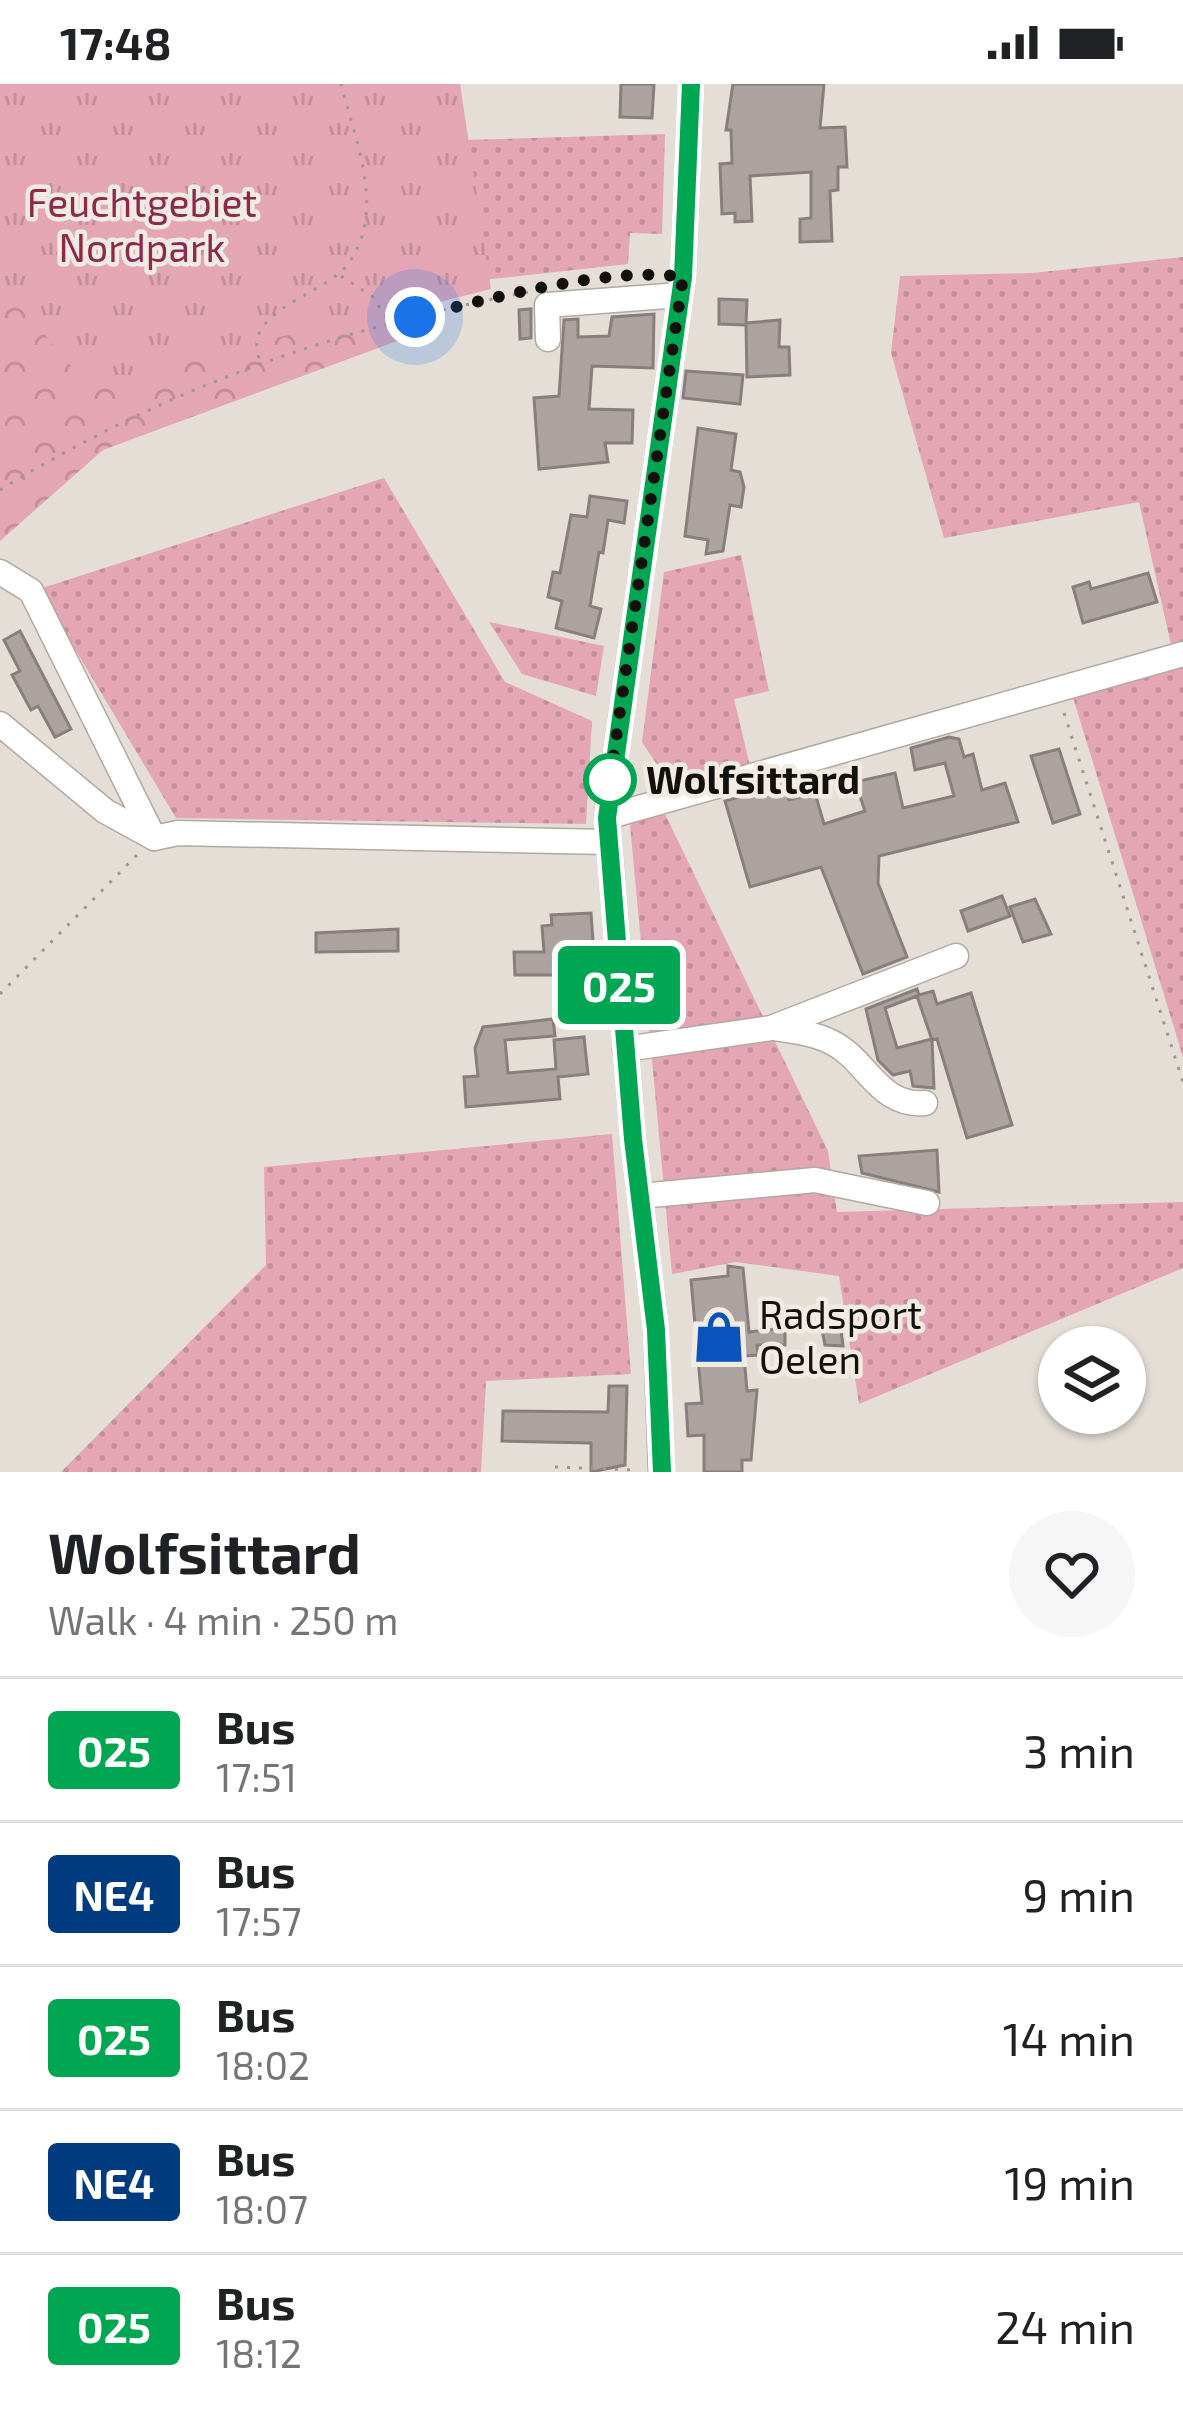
<!DOCTYPE html>
<meta charset="utf-8">
<style>
:root{--surface:#fff;--page:#f6f6f6;--text:#202124;--muted:#757577;--line:#e0e0e0}
body{margin:0;font-family:"Exo 2",sans-serif;background:var(--page);color:var(--text);height:100vh;display:flex;flex-direction:column;font-size:45px;white-space:nowrap}
*{box-sizing:border-box;margin:0}
p{font-size:39px;color:var(--muted)}
.icon{flex:none;width:66px;height:66px;fill:none;stroke:currentColor;stroke-width:2;stroke-linecap:round;stroke-linejoin:round}
.map{position:relative;height:1388px;overflow:hidden}
.panel{display:flex;flex-direction:column;background:var(--surface);flex:1}
.panel>*{flex:none}
.badge{padding:0 24px;border-radius:9px;font-size:42px;line-height:78px}
.buttons{position:absolute;left:1038px;top:1242px;display:grid;gap:24px}
.buttons a{display:grid;place-items:center;width:108px;height:108px;border-radius:50%;background:var(--surface);box-shadow:0 3px 9px #0004;font-size:60px}
.you{position:absolute;width:60px;height:60px;margin:-30px;border:9px solid #fff;border-radius:50%;background:#1a73e8;box-shadow:0 0 0 18px #1a73e833}
.map>.badge{position:absolute;translate:-50% -50%;box-shadow:0 0 0 6px #fff}
.round{display:grid;place-items:center;flex:none;width:126px;height:126px;border-radius:63px;background:var(--page)}
.headline{display:flex;align-items:center;justify-content:space-between;height:204px;padding:0 48px}
h1{font-size:57px;font-weight:700;line-height:90px}
ul{padding:0;list-style:none}
li{display:flex;align-items:center;gap:36px;height:144px;padding:0 48px;border-top:3px solid var(--line)}
li div{flex:1}
li b{display:block;font-size:45px}
li em{font-style:normal}
li .badge{min-width:132px;font-weight:700;text-align:center}
.status{display:flex;justify-content:space-between;align-items:center;height:84px;padding:0 60px;background:var(--surface);direction:ltr}
.status svg{height:33px;fill:currentColor}
.map>svg:first-child{display:block}
.grass{fill:url(#grass-dots)}
.forest{fill:url(#forest-crowns)}
.park{fill:url(#park-tufts)}
.building{fill:#aca29f;stroke:#887e7b;stroke-width:3}
.lines{fill:none;stroke-linecap:round;stroke-linejoin:round}
.minor-casing{stroke:#b0aaa3;stroke-width:27}
.path{stroke:#9c9791;stroke-width:3;stroke-dasharray:3 9;stroke-linecap:butt}
.minor{stroke:#fff;stroke-width:24}
.line-casing{stroke:#fff;stroke-width:27}
.line{stroke:#00a651;stroke-width:18}
.walk{stroke:#12100d;stroke-width:12;stroke-dasharray:0 21.6}
.stop-dot{fill:#fff;stroke:#00a651;stroke-width:6}
.labels{text-anchor:middle;stroke-width:9;stroke-linejoin:round;paint-order:stroke}
.park-label{font-size:39px;fill:#8f284c;stroke:#f1ebe3}
.stop-label{font-size:39px;font-weight:bold;fill:#12100d;stroke:#f1ebe3;text-anchor:start}
.poi-label{font-size:39px;fill:#12100d;stroke:#f1ebe3;text-anchor:start}
</style>
<div class="status"><b>17:48</b><svg viewBox="0 0 49 12"><path d="M0 12V9h3v3zM5 12V6h3v6zM10 12V3h3v9zM15 12V0h3v12zM26 1h20v11H26zM47 4h2v5h-2z"/></svg></div>
<div class="map">
<svg width="1183" height="1388" viewBox="0 0 1183 1388">
<defs>
<pattern id="grass-dots" width="8" height="8" patternUnits="userSpaceOnUse" patternTransform="scale(3)"><rect width="8" height="8" fill="#e4a5b4"/><path d="M2 2h.1M6 6h.1" fill="none" stroke="#c38d9a" stroke-width="1.8" stroke-linecap="round"/></pattern>
<pattern id="forest-crowns" width="20" height="18" patternUnits="userSpaceOnUse" patternTransform="scale(3)"><rect width="20" height="18" fill="#e4a5b4"/><path d="M2 6a3 3 0 1 1 6 0M12 15a3 3 0 1 1 6 0" fill="none" stroke="#c38d9a"/></pattern>
<pattern id="park-tufts" width="24" height="20" patternUnits="userSpaceOnUse" patternTransform="scale(3)"><rect width="24" height="20" fill="#e4a5b4"/><path d="M3 7l-1-3M5 7V3M7 7l1-3M15 17l-1-3M17 17v-4M19 17l1-3" fill="none" stroke="#c38d9a"/></pattern>
</defs>
<rect width="100%" height="100%" fill="#e4ded6"/>
<g class="grass">
<path d="M665,50L662,150L630,149L628,180L484,196L464,56Z"/>
<path d="M1183,173V562L1172,565L1139,418L944,454L891,269L900,192L1033,189Z"/>
<path d="M384,394L505,598L592,637L586,740L176,734L39,505Z"/>
<path d="M741,471L769,607L734,615L750,682L672,703L642,658L664,488Z"/>
<path d="M489,538L604,562L596,612L522,590Z"/>
<path d="M1183,580V973L1072,610Z"/>
<path d="M664,728L828,1067L837,1128L1183,1118V1184L859,1320L839,1192L736,1178L672,1190L630,741Z"/>
<path d="M612,1050L631,1290L486,1297L481,1388H61L266,1181L264,1083Z"/>
</g>
<path class="forest" d="M0,0L403,216L405,254L103,366L0,457Z"/>
<path class="park" d="M0,0H460L491,205L420,223L419,228L250,258L90,305L0,196Z"/>
<g class="building">
<path d="M621,0H654L652,34L620,33Z"/>
<path d="M733,0H824L820,44L845,43L847,83H838V106L830,107L832,157L800,158V135L811,134V88L750,92L752,137L735,138V129L722,130L720,80L732,79L731,46H726Z"/>
<path d="M719,215L747,216L746,239L780,236L779,263H789L790,291L747,293L746,241L719,240Z"/>
<path d="M531,225V254L520,255L519,226Z"/>
<path d="M654,230L653,284L592,282L589,325L633,326L632,359H605L608,378L539,385L534,314L559,312L564,236L578,235V253L609,252L612,233Z"/>
<path d="M686,287L743,291L740,320L683,314Z"/>
<path d="M698,344L736,350L731,386L740,388L744,403L741,423L730,421L723,467L706,470L708,456L685,452Z"/>
<path d="M590,412L627,417L624,439L608,436L603,469L599,468L590,522L601,525L594,554L556,544L562,517L548,513L553,488L560,489L571,431L587,433Z"/>
<path d="M1148,489L1157,518L1083,539L1073,503L1089,498L1091,505Z"/>
<path d="M20,547L71,645L55,653L38,622L31,626L12,591L20,587L4,556Z"/>
<path d="M949,653L959,655L964,673L973,670L982,706L1005,699L1018,738L879,772L878,799L907,873L863,890L821,783L750,803L725,717L784,700L789,716L815,709L824,740L865,727L855,698L895,689L903,724L954,712L945,679L915,686L911,664Z"/>
<path d="M1059,665L1080,730L1053,739L1031,672Z"/>
<path d="M1002,812L1010,832L968,847L961,827Z"/>
<path d="M1035,815L1051,850L1023,858L1010,823Z"/>
<path d="M591,829L593,857L577,858V891H515L514,868H544L542,842L552,841L551,831Z"/>
<path d="M398,845V867L316,868V849Z"/>
<path d="M917,905L919,911L933,907L937,920L971,909L1012,1041L967,1054L937,955L932,956L917,912L885,924L897,964L932,955L934,1004L913,1002L910,987L893,991L878,976L866,925Z"/>
<path d="M553,935L555,952L505,956L508,989L556,985L554,956L584,953L588,990L558,993L560,1015L466,1023L464,993L478,992L475,964L483,943Z"/>
<path d="M937,1066L939,1108L862,1089L859,1072Z"/>
<path d="M728,1182L743,1184L749,1248L785,1244V1261H757L758,1271L744,1272L747,1307L757,1306L751,1376H742V1388H704V1351L688,1352L686,1320L702,1319L691,1196L728,1192Z"/>
<path d="M822,1246H841L843,1262L825,1261Z"/>
<path d="M609,1302H627L625,1381L591,1388V1359L502,1357L503,1327L608,1328Z"/>
</g>
<g class="lines">
<g class="minor-casing">
<g id="minor">
<path d="M548,255L547,221L680,211"/>
<path d="M0,488L31,507L154,754L178,749L607,758"/>
<path d="M0,640L105,727L154,754"/>
<path d="M607,733L1183,570"/>
<path d="M774,944C792,947 814,949 831,958C867,975 878,1023 925,1019"/>
<path d="M625,965L771,944L956,872"/>
<path d="M640,1112L815,1096L927,1119"/>
<path d="M661,1388L656,1246L633,1055L607,733L683,193L691,0"/>
</g>
</g>
<g class="path">
<path d="M341,192L373,213L389,238"/>
<path d="M259,274C242,226 325,211 348,180C387,127 355,57 341,0"/>
<path d="M0,406C168,303 335,245 528,208"/>
<path d="M1064,629L1183,998"/>
<path d="M0,910L138,770"/>
<path d="M555,1383L636,1386"/>
</g>
<use href="#minor" class="minor"/>
</g>
<g class="lines">
<g class="line-casing">
<path id="line" d="M662,1388L656,1246L633,1055L607,734L683,193L691,0"/>
</g>
<use href="#line" class="line"/>
<path class="walk" d="M415,233C489,215 609,182 683,193L610,696"/>
</g>
<defs>
<g id="shop-bare" transform="scale(4.14)"><path d="M-5-2.5h2.3a2.7 3.5 0 0 1 5.4 0H5L5.5 6h-11ZM-1.5-2.5h3a1.5 2.3 0 0 0-3 0Z" fill="#0a52bc" stroke="#f1ebe3" stroke-width="2.5" paint-order="stroke"/></g>
</defs>
<g fill-rule="evenodd">
<use href="#shop-bare" x="719" y="1253"/>
</g>
<circle class="stop-dot" cx="610" cy="696" r="24"/>
<g class="labels">
<g class="park-label">
<text x="142" y="133">Feuchtgebiet<tspan x="142" dy="45">Nordpark</tspan></text>
</g>
<g class="stop-label">
<text x="646" y="710">Wolfsittard</text>
</g>
<g class="poi-label">
<text x="759" y="1245">Radsport<tspan x="759" dy="45">Oelen</tspan></text>
</g>
</g>
</svg>
<div class="buttons">
<a><svg class="icon" aria-label="layers" viewBox="0 0 24 24"><path d="M12 4l9 5-9 5-9-5zM3 14l9 5 9-5"/></svg></a>
</div>
<div class="you" style="left:415px;top:233px"></div>
<b class="badge" style="left:619px;top:901px;background:#00a651;color:#fff">025</b>
</div>
<section class="panel">
<div class="headline"><div><h1>Wolfsittard</h1><p>Walk · 4 min · 250 m</p></div><a class="round"><svg class="icon" aria-label="heart" viewBox="0 0 24 24"><path d="M12 20l-8-8c-3-5 5-10 8-4 3-6 11-1 8 4z"/></svg></a></div>
<ul>
<li><span class="badge" style="background:#00a651;color:#fff">025</span><div><b>Bus</b><p>17:51</p></div><em>3 min</em></li>
<li><span class="badge" style="background:#003b80;color:#fff">NE4</span><div><b>Bus</b><p>17:57</p></div><em>9 min</em></li>
<li><span class="badge" style="background:#00a651;color:#fff">025</span><div><b>Bus</b><p>18:02</p></div><em>14 min</em></li>
<li><span class="badge" style="background:#003b80;color:#fff">NE4</span><div><b>Bus</b><p>18:07</p></div><em>19 min</em></li>
<li><span class="badge" style="background:#00a651;color:#fff">025</span><div><b>Bus</b><p>18:12</p></div><em>24 min</em></li>
</ul>
</section>
